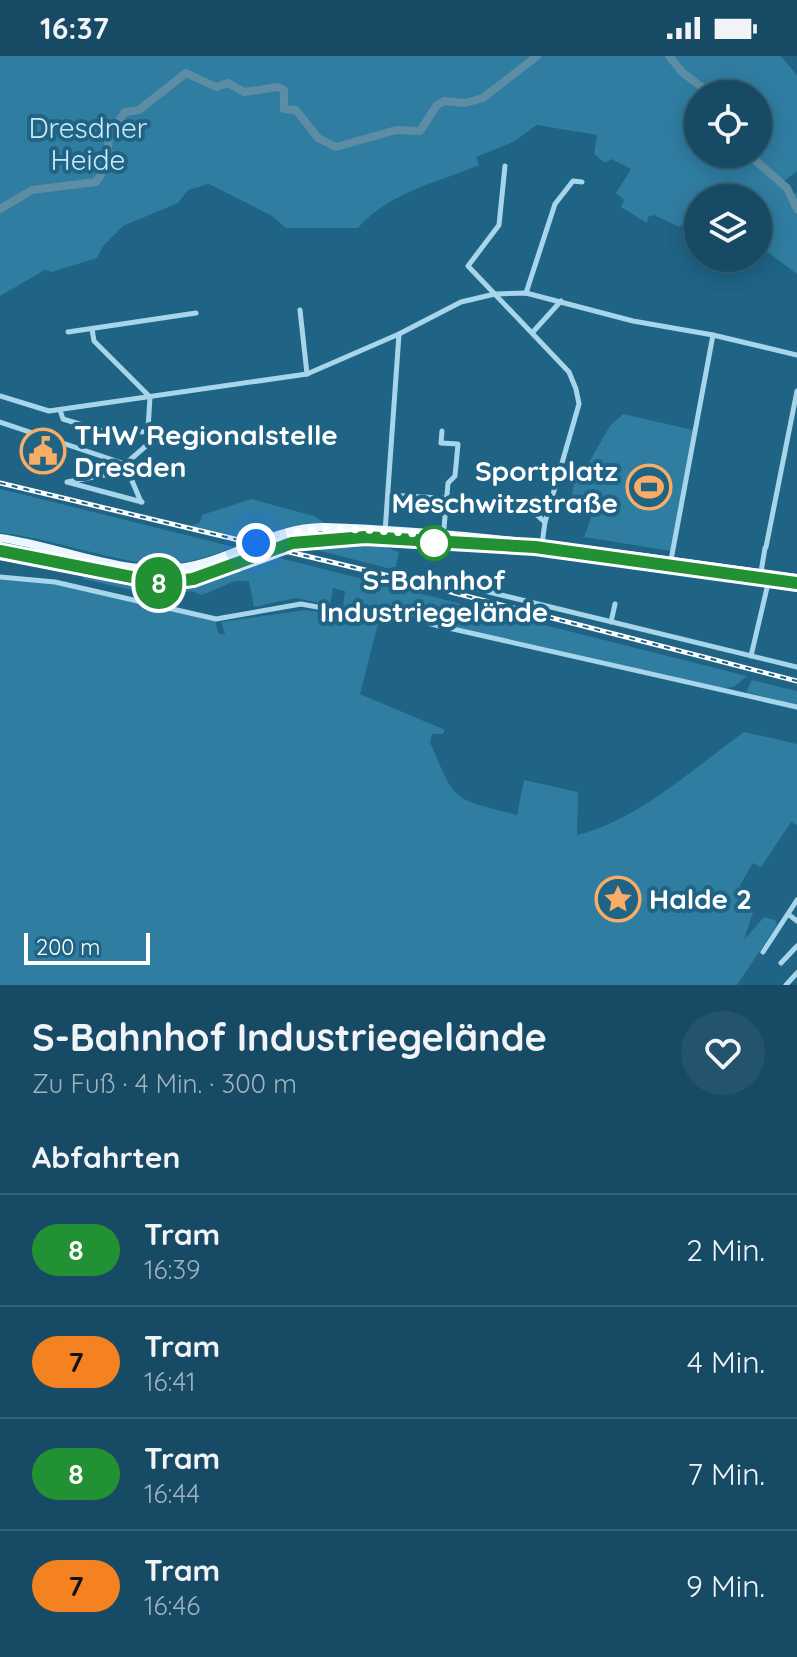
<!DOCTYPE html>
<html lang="de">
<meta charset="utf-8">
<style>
:root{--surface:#174a64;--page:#24546d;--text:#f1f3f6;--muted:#9eb3bf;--line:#366278}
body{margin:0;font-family:Quicksand,sans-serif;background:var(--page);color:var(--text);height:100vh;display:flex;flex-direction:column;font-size:30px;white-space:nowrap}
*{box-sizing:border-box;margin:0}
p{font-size:26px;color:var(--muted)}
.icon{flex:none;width:44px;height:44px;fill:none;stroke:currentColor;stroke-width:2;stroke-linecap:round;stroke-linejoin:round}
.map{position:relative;height:929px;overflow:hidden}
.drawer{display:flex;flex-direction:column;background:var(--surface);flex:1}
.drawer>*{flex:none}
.badge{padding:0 16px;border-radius:26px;font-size:28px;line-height:52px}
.tools{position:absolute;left:684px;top:24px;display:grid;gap:16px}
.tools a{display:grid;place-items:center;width:88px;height:88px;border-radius:50%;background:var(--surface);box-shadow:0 4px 20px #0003,0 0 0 2px var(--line);font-size:40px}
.scale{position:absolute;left:24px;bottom:20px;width:126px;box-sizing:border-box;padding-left:8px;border:4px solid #fff;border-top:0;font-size:22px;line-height:28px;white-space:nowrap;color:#fff;-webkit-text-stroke:6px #1f6385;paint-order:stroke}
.you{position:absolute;width:40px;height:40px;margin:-20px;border:6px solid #fff;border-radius:50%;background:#1a73e8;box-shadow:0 0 0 12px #1a73e833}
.map>.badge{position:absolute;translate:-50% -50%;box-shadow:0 0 0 4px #fff}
h2{padding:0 32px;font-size:30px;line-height:72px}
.round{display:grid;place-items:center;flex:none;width:84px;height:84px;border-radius:42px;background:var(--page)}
.head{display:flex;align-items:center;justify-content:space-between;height:136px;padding:0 32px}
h1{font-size:38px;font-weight:700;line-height:60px}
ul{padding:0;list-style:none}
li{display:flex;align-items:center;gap:24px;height:112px;padding:0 32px;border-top:2px solid var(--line)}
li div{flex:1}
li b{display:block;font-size:30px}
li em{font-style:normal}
li .badge{min-width:88px;font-weight:700;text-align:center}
.status{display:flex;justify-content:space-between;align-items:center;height:56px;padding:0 40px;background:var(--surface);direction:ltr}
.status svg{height:22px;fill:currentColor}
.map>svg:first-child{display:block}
.green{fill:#2f7da1;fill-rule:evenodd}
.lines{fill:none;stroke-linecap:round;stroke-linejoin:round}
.river{stroke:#5d8da4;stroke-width:8}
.street{stroke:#a7d5ea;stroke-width:5}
.primary{stroke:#eaf7fe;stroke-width:8}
.tram{stroke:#fff;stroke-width:2}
.rail-casing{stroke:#fff;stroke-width:5}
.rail{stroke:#1f6385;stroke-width:2;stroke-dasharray:6;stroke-linecap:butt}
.line-casing{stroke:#fff;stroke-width:18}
.line{stroke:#229133;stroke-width:12}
.walk{stroke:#fff;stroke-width:8;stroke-dasharray:0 14.4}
.stop-dot{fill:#fff;stroke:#229133;stroke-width:4}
.labels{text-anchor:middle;stroke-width:8;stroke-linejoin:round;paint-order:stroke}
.park-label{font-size:28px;fill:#cbeaf7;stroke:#1f6385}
.poi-label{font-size:28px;font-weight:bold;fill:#fff;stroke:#1f6385;text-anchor:start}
.stop-label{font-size:28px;font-weight:bold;fill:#fff;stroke:#1f6385}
</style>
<div class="status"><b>16:37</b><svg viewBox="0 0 49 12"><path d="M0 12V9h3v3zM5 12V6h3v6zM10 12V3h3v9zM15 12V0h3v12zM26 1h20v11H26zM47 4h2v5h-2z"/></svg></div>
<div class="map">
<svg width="797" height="929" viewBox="0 0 797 929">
<rect width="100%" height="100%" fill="#1f6385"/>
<g class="green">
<path d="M0,0H781L797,19V115L784,125L794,138L797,136V218L758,189V142H698V153L679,171L654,159L648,161L647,167L621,151L624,144L616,137L631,113L611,103L605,107L594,98L597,79L537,69L513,86L476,101L479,109C437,127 389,136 358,172H286L272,160L209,128L188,134L178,147L123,170L103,190L97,202L52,216L45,214L0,240ZM698,38H758V98H698Z"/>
<path d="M623,358L693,374L671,495L584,481L592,459L570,453L575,418L584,415L610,370Z"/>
<path d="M0,433L17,437L234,491C208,501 179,511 151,508C100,502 51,482 0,477Z"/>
<path d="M251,443L314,460L325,467L287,472L246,486L189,472L200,466L202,459Z"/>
<path d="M341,486L375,487L399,496L395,514L301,490Z"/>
<path d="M268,499L747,620L734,631L723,632L435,566C421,559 404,546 387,548C368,550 364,556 343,552L345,535L333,532L330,549L295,542L254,551L249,525H235L202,539L191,535L163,541L83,523L84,518C171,538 187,531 268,499Z"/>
<path d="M0,522L53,526L215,565L219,578H225L221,566L306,554L372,564L378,568L360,638L445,674L443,678H432L430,686C457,750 452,741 517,759L524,724L578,736L577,779C638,764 694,712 744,676L797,688V769L791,766L761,811L753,807L740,829L753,856L744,884L764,861L775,864L777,869L737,929H0Z"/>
<path d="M752,624L797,635V649L746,636Z"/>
</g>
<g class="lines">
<g class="river">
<path d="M669,0L683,17L711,38"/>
<path d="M748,98L787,132L797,153"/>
<path d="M0,153L32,134L96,126L106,111L109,80L125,56L139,54L186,17L216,31L228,27L244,36L278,31L284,34V53L296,54L318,82L336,91L396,74L420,75L437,49L444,45L465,47L483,42L537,0"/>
</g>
<g class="street">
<path d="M505,110L499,169L468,210L569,316L576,333L579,348L545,466L542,488"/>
<path d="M526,237L555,148L573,125L582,126"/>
<path d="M300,254L307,318"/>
<path d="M92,273L94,285L149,340"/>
<path d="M68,276L196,257"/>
<path d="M532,277L561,245"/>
<path d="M0,340L49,355L307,318L399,278L461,246L495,238L526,237L633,265L713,279L797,299"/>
<path d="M60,354L63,363L102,375L151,376"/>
<path d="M0,366L125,408L141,446"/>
<path d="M442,375L441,387L458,388L455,420L448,427L444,472"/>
<path d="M390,439L523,447L545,466"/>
<path d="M142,446L67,426L115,417L147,389L150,341"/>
<path d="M385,476L399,278"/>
<path d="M766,491L797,335"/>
<path d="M671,504L713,279"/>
<path d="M761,516L765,492"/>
<path d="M0,521L55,526L216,563L301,548L361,559L390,551L402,552L431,568L797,651"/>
<path d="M460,529L797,611"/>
<path d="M611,566L615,548"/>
<path d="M751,600L770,519"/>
<path d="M788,858L797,865"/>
<path d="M763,896L797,844"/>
<path d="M781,907L797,890"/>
<path d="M786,929L797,917"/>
</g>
<g class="primary">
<path d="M0,482C59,490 119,519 179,512C230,506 273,470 325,471C483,476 641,501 797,522"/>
<path d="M37,494C84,505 135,526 184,517C229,509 269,485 315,477"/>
</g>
<path class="tram" d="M0,495L131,523L171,526L207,518L292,487L365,481L535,491L797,527"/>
<g class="rail-casing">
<path id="rail" d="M0,427L373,516L797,625"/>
</g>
<use href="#rail" class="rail"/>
</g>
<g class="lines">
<g class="line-casing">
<path id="line" d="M0,495L162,527L193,523L292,487L365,481L535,491L797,527"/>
</g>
<use href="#line" class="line"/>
<path class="walk" d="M256,487C318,464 372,475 435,479L434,487"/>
</g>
<defs>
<g id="civic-ring" transform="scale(2.3)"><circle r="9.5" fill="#1f6385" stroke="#f8ac66" stroke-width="1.5"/><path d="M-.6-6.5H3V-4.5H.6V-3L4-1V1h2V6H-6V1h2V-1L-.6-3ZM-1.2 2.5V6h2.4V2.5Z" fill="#f8ac66"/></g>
<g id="stadium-ring" transform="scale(2.3)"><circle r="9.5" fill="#1f6385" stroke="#f8ac66" stroke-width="1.5"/><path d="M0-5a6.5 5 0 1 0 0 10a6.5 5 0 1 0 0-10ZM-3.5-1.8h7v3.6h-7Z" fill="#f8ac66"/></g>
<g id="sight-ring" transform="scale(2.3)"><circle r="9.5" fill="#1f6385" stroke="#f8ac66" stroke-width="1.5"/><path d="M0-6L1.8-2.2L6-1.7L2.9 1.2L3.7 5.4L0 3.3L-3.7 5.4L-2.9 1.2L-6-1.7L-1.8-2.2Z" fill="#f8ac66"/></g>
</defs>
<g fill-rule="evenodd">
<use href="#civic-ring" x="43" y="395"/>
<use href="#stadium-ring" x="649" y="431"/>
<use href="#sight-ring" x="618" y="843"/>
</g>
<circle class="stop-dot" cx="434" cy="487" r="16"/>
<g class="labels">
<g class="park-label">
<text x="88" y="82">Dresdner<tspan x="88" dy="32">Heide</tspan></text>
</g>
<g class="poi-label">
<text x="74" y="389">THW Regionalstelle<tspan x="74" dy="32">Dresden</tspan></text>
<text x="618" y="425" text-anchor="end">Sportplatz<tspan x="618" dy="32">Meschwitzstraße</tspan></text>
<text x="649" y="853">Halde 2</text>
</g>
<g class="stop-label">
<text x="434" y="534">S-Bahnhof<tspan x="434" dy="32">Industriegelände</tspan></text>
</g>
</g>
</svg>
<div class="tools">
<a><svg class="icon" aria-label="locate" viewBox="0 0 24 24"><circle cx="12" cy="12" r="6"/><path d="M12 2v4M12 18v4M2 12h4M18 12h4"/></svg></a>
<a><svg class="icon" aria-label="layers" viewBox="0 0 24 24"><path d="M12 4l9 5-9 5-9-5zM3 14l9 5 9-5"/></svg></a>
</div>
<div class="scale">200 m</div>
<div class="you" style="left:256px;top:487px"></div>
<b class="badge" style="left:159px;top:527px;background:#229133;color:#fff">8</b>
</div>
<section class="drawer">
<div class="head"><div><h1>S-Bahnhof Industriegelände</h1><p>Zu Fuß · 4 Min. · 300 m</p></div><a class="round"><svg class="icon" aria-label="heart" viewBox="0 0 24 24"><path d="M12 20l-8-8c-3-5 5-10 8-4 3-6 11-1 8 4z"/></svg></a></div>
<h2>Abfahrten</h2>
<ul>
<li><span class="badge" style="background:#229133;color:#fff">8</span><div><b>Tram</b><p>16:39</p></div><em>2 Min.</em></li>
<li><span class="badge" style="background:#f58220;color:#111">7</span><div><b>Tram</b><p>16:41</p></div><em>4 Min.</em></li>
<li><span class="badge" style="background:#229133;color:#fff">8</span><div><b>Tram</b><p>16:44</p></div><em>7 Min.</em></li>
<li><span class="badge" style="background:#f58220;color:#111">7</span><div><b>Tram</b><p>16:46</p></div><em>9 Min.</em></li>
</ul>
</section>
